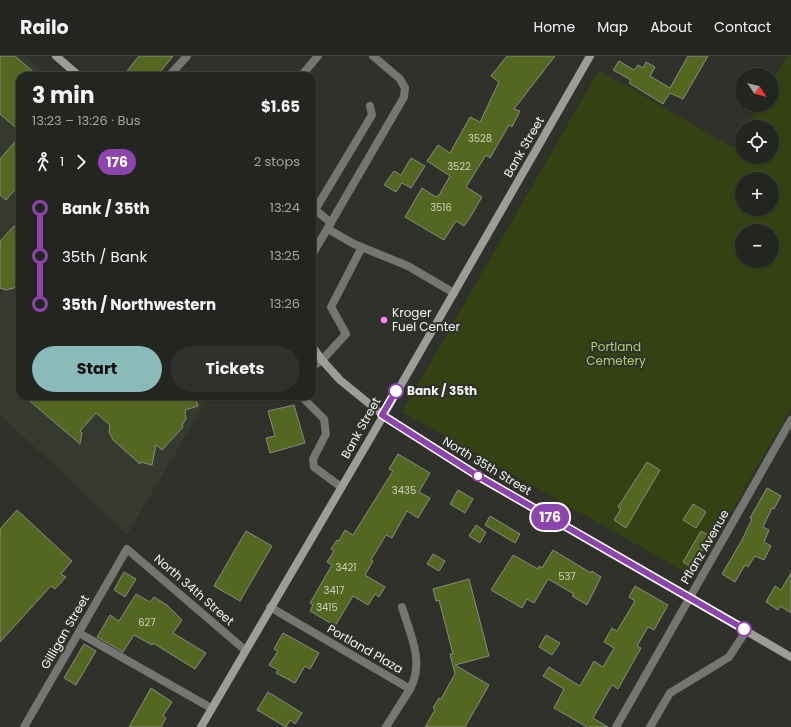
<!DOCTYPE html>
<meta charset="utf-8">
<style>
:root{--surface:#232520;--page:#2f312d;--text:#f1f3f6;--muted:#a3a5a5;--line:#40423e;--accent:#8bbbb9}
body{margin:0;font-family:Poppins,sans-serif;background:var(--page);color:var(--text);height:100vh;display:flex;flex-direction:column;font-size:15px;white-space:nowrap}
*{box-sizing:border-box;margin:0}
p{font-size:13px;color:var(--muted)}
.icon{flex:none;width:22px;height:22px;fill:none;stroke:currentColor;stroke-width:2;stroke-linecap:round;stroke-linejoin:round}
.map{position:relative;flex:1;overflow:hidden}
.details{position:absolute;left:16px;top:16px;width:300px;height:328px;display:flex;flex-direction:column;background:var(--surface);border-radius:12px;box-shadow:0 1px 3px #0004,0 0 0 1px var(--line)}
.details>*{flex:none}
.badge{padding:0 8px;border-radius:13px;font-size:14px;line-height:26px}
.needle{width:26px;rotate:125deg}
.fabs{position:absolute;left:735px;top:12px;display:grid;gap:8px}
.fabs a{display:grid;place-items:center;width:44px;height:44px;border-radius:50%;background:var(--surface);box-shadow:0 1px 3px #0004,0 0 0 1px var(--line);font-size:20px}
.map>.badge{position:absolute;translate:-50% -50%;box-shadow:0 0 0 2px #fff}
.legs{display:flex;align-items:center;gap:6px;height:44px;padding:0 16px;font-size:13px}
.legs p{margin-inline-start:auto}
.overview{display:flex;align-items:center;justify-content:space-between;height:68px;padding:0 16px}
h1{font-size:22px;font-weight:700;line-height:30px}
.button{display:flex;gap:8px;margin-top:auto;padding:8px 16px}
.button a{flex:1;height:46px;border-radius:24px;background:var(--accent);color:#111;font-size:16px;font-weight:700;line-height:46px;text-align:center}
.button a+a{background:var(--page);color:var(--text)}
ul{padding:0 16px;list-style:none}
li{display:flex;align-items:center;gap:14px;height:48px;font-size:15px}
li i{display:grid;place-items:center;width:6px;height:100%;margin:0 5px;background:currentColor}
li i::after{content:'';width:10px;height:10px;margin:-5px;border:3px solid;border-radius:50%;background:var(--surface)}
li p{margin-inline-start:auto}
li:first-child i{background:linear-gradient(#0000 50%,currentColor 0)}
li:last-child i{background:linear-gradient(currentColor 50%,#0000 0)}
header{display:flex;align-items:center;gap:24px;box-sizing:border-box;height:56px;padding:0 20px;background:var(--surface);border-bottom:1px solid var(--line)}
header strong{font-size:19px}
nav{display:flex;gap:22px;margin-inline-start:auto;font-size:14px}
.map>svg:first-child{display:block}
.built{fill:#363a2e}
.green{fill:#344112;fill-rule:evenodd}
.building{fill:#546720;stroke:#888b83}
.lines{fill:none;stroke-linecap:round;stroke-linejoin:round}
.lane{stroke:#757672;stroke-width:8}
.street{stroke:#757672;stroke-width:8}
.secondary{stroke:#9b9d98;stroke-width:8}
.line-1-casing{stroke:#fff;stroke-width:9}
.line-1{stroke:#8e44ad;stroke-width:6}
.poi-dot{fill:#f987e8;stroke:#2f312a;stroke-width:1.5}
.stop-1-dot{fill:#fff;stroke:#8e44ad;stroke-width:2}
.labels{text-anchor:middle;stroke-width:4;stroke-linejoin:round;paint-order:stroke}
.number-label{font-size:10px;fill:#cbd1bc}
.street-label{font-size:12px;fill:#f3f4f0;stroke:#2f312a}
.poi-label{font-size:12px;fill:#f3f4f0;stroke:#2f312a;text-anchor:start}
.park-label{font-size:12px;fill:#b1ce6c;stroke:#2f312a}
.stop-label{font-size:12px;font-weight:bold;fill:#f3f4f0;stroke:#2f312a;text-anchor:start}
</style>
<header>
<strong>Railo</strong>
<nav><a>Home</a><a>Map</a><a>About</a><a>Contact</a></nav>
</header>
<div class="map">
<svg width="791" height="671" viewBox="0 0 791 671">
<rect width="100%" height="100%" fill="#2f312a"/>
<path class="built" d="M0,0H26L49,20H20V340H209L127,479L0,358Z"/>
<path class="green" d="M787,0H791V352L694,521L402,356L599,14L734,92L742,78V101H772V71H746L759,49H772V26ZM742,123H772V153H742ZM742,175H772V205H742Z"/>
<g class="building">
<path d="M0,0H15L38,20H20V75L0,58Z"/>
<path d="M139,0H173L157,20H133L127,15Z"/>
<path d="M507,0H555L514,53L520,55L512,71L509,69L490,102L486,99L466,131L482,141L471,160L464,170L456,165L444,184L405,161L422,132L436,141L439,139L450,120L427,105L438,89L450,97L470,61L480,66L499,26L491,20Z"/>
<path d="M688,0H708L683,43L670,37L663,48L629,27L631,24L613,14L619,5L634,14L638,9L643,12L646,6L655,11L650,20L670,32Z"/>
<path d="M20,80V128L6,144L0,139V103Z"/>
<path d="M411,102L425,110L411,132L402,127L396,136L384,129L394,115L401,119Z"/>
<path d="M14,170L20,175V225L14,232L6,234L0,232V185Z"/>
<path d="M24,340H195L198,350L185,354L186,363L182,369L183,371L162,394L156,389L152,409L141,406L140,408L113,384L109,376L110,369L96,357L80,375L82,377L80,388Z"/>
<path d="M294,349L305,387L270,397L266,382L275,380L268,355Z"/>
<path d="M398,398L430,417L419,436L430,442L418,462L407,455L392,482L386,479L371,504L373,505L365,519L385,531L379,541L375,538L368,549L353,540L335,570L310,555L313,549L310,547L332,509L327,506L334,495L331,493L337,484L339,485L345,474L353,479L393,415L389,413Z"/>
<path d="M647,406L660,414L626,472L614,464L621,453L618,451Z"/>
<path d="M767,432L781,440L774,453L772,452L763,471L769,474L764,486L771,490L764,504L755,500L748,511L745,509L735,526L722,518L742,484L752,463L750,462Z"/>
<path d="M458,434L473,443L465,457L450,448Z"/>
<path d="M693,448L706,456L696,472L683,464Z"/>
<path d="M17,454L72,505L61,518L66,521L55,533L51,530L0,586V473Z"/>
<path d="M490,460L520,478L515,487L485,469Z"/>
<path d="M476,469L486,476L480,487L469,480Z"/>
<path d="M246,475L272,490L240,545L214,530Z"/>
<path d="M701,475L710,480L692,512L683,506Z"/>
<path d="M553,494L591,517L592,515L601,521L587,549L572,540L574,538L548,523L534,547L527,543L522,552L491,534L513,499L538,513L539,510L542,512Z"/>
<path d="M433,498L445,505L439,515L427,508Z"/>
<path d="M124,516L136,523L125,541L114,534Z"/>
<path d="M791,517V557L780,550L778,554L766,546L775,530L781,534Z"/>
<path d="M469,523L489,600L455,609L489,629L465,671H425L435,654L433,652L439,642L441,643L455,618L450,598H453L439,544L436,545L433,533Z"/>
<path d="M635,530L668,549L654,574L648,571L637,590L641,592L618,633L612,629L593,662L608,671H587L554,652L564,633L543,620L549,611L580,630L594,605L603,611L614,592L604,586L612,572L617,575L635,545L629,541Z"/>
<path d="M136,538L150,546L154,541L167,549L182,564L173,577L206,597L195,613L153,587L152,589L134,579L123,596L97,581L110,559L119,565Z"/>
<path d="M283,577L319,597L310,613L305,610L295,627L276,617L278,614L269,609L278,595L274,593Z"/>
<path d="M546,579L560,587L552,599L539,591Z"/>
<path d="M84,588L96,595L76,629L64,622Z"/>
<path d="M151,632L172,646L163,660L166,662L161,671H129Z"/>
<path d="M268,636L302,657L295,668L290,664L286,671L257,654Z"/>
</g>
<g class="lines">
<g class="lane">
<path d="M169,20L187,0"/>
<path d="M301,20L318,0"/>
<path d="M312,151L331,167"/>
<path d="M315,154L372,59L370,50"/>
<path d="M328,173L354,188L408,210L454,237"/>
<path d="M312,199L404,41L405,32L400,23L373,0"/>
<path d="M312,311L322,304L346,278L331,251L362,191"/>
<path d="M301,340L324,363L326,378L313,403L314,411L341,431"/>
<path d="M79,577L211,652"/>
<path d="M650,671L670,637L729,601L746,575"/>
</g>
<g class="street">
<path d="M270,551L410,633L386,671"/>
<path d="M402,551C410,578 425,606 410,633"/>
<path d="M24,671L127,493L245,594"/>
<path d="M616,671L791,364"/>
</g>
<g class="secondary">
<path d="M56,0L79,20"/>
<path d="M312,290L322,304L340,324L383,359L478,420L791,601"/>
<path d="M201,671L371,381L590,0"/>
</g>
</g>
<g class="lines">
<g class="line-1-casing">
<path id="line-1" d="M396,335L382,359L478,420L744,573"/>
</g>
<use href="#line-1" class="line-1"/>
</g>
<circle class="poi-dot" cx="384" cy="264" r="4"/>
<g class="stop-1-dot">
<circle cx="396" cy="335" r="7"/>
<circle cx="478" cy="420" r="5"/>
<circle cx="744" cy="573" r="7"/>
</g>
<g class="labels">
<g class="number-label">
<text x="480" y="86">3528</text>
<text x="459" y="114">3522</text>
<text x="441" y="155">3516</text>
<text x="404" y="438">3435</text>
<text x="346" y="515">3421</text>
<text x="567" y="524">537</text>
<text x="334" y="538">3417</text>
<text x="327" y="555">3415</text>
<text x="147" y="570">627</text>
</g>
<g class="street-label">
<text transform="translate(524 91) rotate(-60)" y="4">Bank Street</text>
<text transform="translate(361 372) rotate(-61)" y="4">Bank Street</text>
<text transform="translate(487 410) rotate(31)" y="4">North 35th Street</text>
<text transform="translate(705 491) rotate(-60)" y="4">Pflanz Avenue</text>
<text transform="translate(194 534) rotate(41)" y="4">North 34th Street</text>
<text transform="translate(65 576) rotate(-60)" y="4">Gilligan Street</text>
<text transform="translate(365 593) rotate(30)" y="4">Portland Plaza</text>
</g>
<g class="poi-label">
<text x="392" y="261">Kroger<tspan x="392" dy="14">Fuel Center</tspan></text>
</g>
<g class="park-label">
<text x="616" y="295">Portland<tspan x="616" dy="14">Cemetery</tspan></text>
</g>
<g class="stop-label">
<text x="407" y="339">Bank / 35th</text>
</g>
</g>
</svg>
<div class="fabs">
<a><svg class="needle" viewBox="-14 -14 28 28"><path d="M0-13l5 13h-10z" fill="#e53935"/><path d="M0 13l5-13h-10z" fill="#a3a5a5"/></svg></a>
<a><svg class="icon" aria-label="locate" viewBox="0 0 24 24"><circle cx="12" cy="12" r="6"/><path d="M12 2v4M12 18v4M2 12h4M18 12h4"/></svg></a>
<a>+</a>
<a>−</a>
</div>
<b class="badge" style="left:550px;top:461px;background:#8e44ad;color:#fff">176</b>
<section class="details">
<div class="overview"><div><h1>3 min</h1><p>13:23 – 13:26 · Bus</p></div><b>$1.65</b></div>
<div class="legs"><svg class="icon" aria-label="walk" viewBox="0 0 24 24"><circle cx="13" cy="4" r="2"/><path d="M13 8l-2 6 4 7M11 14l-3 7M7 12l3-4h3l4 4"/></svg>1<svg class="icon" aria-label="forward" viewBox="0 0 24 24"><path d="M9 5l7 7-7 7"/></svg><b class="badge" style="background:#8e44ad;color:#fff">176</b><p>2 stops</p></div>
<ul>
<li><i style="color:#8e44ad"></i><b>Bank / 35th</b><p>13:24</p></li>
<li><i style="color:#8e44ad"></i><span>35th / Bank</span><p>13:25</p></li>
<li><i style="color:#8e44ad"></i><b>35th / Northwestern</b><p>13:26</p></li>
</ul>
<div class="button"><a>Start</a><a>Tickets</a></div>
</section>
</div>
